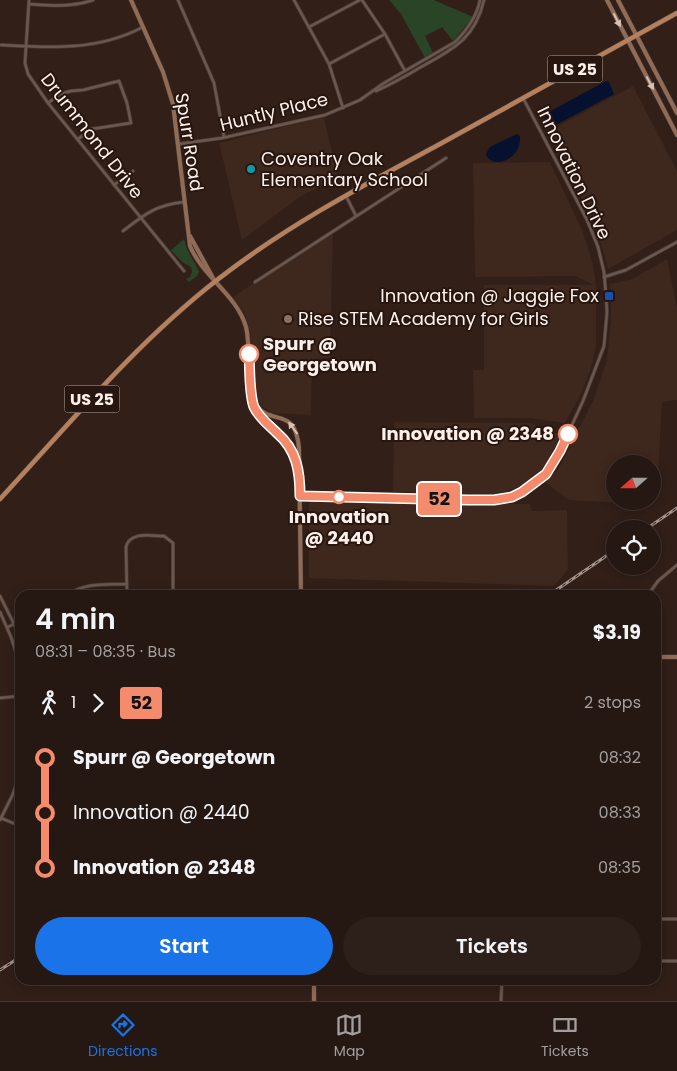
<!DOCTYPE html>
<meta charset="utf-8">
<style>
:root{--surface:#251712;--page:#2d201b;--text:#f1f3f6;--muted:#a39f9f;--line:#423632;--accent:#1a73e8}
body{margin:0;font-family:Poppins,sans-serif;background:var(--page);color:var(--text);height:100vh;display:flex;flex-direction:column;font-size:19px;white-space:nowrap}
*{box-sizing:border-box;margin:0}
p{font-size:16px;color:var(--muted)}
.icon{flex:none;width:28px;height:28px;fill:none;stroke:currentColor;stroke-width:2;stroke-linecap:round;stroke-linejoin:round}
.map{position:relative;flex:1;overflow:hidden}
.sheet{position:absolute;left:15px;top:590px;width:646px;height:395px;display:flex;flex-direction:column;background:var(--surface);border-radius:15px;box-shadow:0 2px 12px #0003,0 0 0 1px var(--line)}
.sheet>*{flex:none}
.badge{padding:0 10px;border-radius:4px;font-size:18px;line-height:32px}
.needle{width:32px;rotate:249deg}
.fabs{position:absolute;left:606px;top:455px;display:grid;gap:10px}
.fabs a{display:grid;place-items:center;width:55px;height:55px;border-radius:50%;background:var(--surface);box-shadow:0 2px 12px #0003,0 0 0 1px var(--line);font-size:25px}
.map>.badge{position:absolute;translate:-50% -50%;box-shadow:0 0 0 2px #fff}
.legs{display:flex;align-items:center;gap:8px;height:55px;padding:0 20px;font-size:16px}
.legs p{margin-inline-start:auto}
.head{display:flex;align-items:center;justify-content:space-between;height:85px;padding:0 20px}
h1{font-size:28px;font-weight:600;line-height:38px}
.action{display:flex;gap:10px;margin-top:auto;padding:10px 20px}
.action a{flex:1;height:58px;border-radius:30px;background:var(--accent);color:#fff;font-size:20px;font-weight:600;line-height:58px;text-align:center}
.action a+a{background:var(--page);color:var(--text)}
ul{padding:0 20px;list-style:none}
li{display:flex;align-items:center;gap:18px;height:55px;font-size:19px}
li i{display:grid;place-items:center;width:8px;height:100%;margin:0 6px;background:currentColor}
li i::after{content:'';width:12px;height:12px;margin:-6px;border:4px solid;border-radius:50%;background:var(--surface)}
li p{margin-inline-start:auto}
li:first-child i{background:linear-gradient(#0000 50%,currentColor 0)}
li:last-child i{background:linear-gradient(currentColor 50%,#0000 0)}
.dock{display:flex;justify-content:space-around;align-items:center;height:70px;border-top:1px solid var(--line);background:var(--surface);font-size:14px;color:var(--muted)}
.dock a{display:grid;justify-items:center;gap:2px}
.dock .on{color:var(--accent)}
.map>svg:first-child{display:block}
.built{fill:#3e271d}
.green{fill:#2a4427}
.water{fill:#05112f}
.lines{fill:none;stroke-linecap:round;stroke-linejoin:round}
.street-casing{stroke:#4a3c37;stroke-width:4}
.secondary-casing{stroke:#4a3c37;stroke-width:5}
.primary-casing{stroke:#4a3c37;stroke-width:5.5}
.street{stroke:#6b574e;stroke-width:2.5}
.secondary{stroke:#906b56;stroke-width:4}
.primary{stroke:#b5805d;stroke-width:4.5}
.rail-casing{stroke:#a4958f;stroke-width:3}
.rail{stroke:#27160f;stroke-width:1;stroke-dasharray:4;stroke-linecap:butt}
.oneway{fill:#d7c1b7}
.line-1-casing{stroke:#fff;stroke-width:11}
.line-1{stroke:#f58b6d;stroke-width:8}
.culture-dot{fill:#0f9aa8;stroke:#27160f;stroke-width:2}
.transit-dot{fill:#1a4fb4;stroke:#27160f;stroke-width:2}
.education-dot{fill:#8d6e63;stroke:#27160f;stroke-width:2}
.stop-1-dot{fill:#fff;stroke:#f58b6d;stroke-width:2.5}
.labels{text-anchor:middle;stroke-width:4;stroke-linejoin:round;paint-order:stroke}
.shield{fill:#27160f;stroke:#bdafa9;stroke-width:1}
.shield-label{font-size:16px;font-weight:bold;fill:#fdf0eb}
.street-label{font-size:18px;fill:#fdf0eb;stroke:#27160f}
.poi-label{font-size:18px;fill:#fdf0eb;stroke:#27160f;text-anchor:start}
.stop-label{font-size:18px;font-weight:bold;fill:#fdf0eb;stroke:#27160f;text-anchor:start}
</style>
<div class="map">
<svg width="677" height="1001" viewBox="0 0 677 1001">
<rect width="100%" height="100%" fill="#311f18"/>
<g class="built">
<path d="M633,86L677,171V230L608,269L598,233L574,182L547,132Z"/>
<path d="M324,117L338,178L301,196L242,240L219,143Z"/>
<path d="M550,162L583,232L593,264L596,285V346L591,369L580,396L565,423L531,418H474L473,370H484V285H594L575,276L475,277L473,163Z"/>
<path d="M333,229L330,358L312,359L311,415L272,413L260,405L253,391L252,345L249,327L243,311L233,297Z"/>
<path d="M667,259L677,308V400L662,402L657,495L653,498L652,464H615V501H649L646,504L569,500L545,482L559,468L593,401L607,360L611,318L610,284L632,279Z"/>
<path d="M394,422L530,423L561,435L545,466L526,484L505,492L492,495L393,492Z"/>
<path d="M309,502L530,504L532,511L567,510L568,570L554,586L309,578Z"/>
</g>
<g class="green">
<path d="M389,0H434L473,17L453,41L442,27L425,36L433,53L425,58L401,14Z"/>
<path d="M184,239L187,249L199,271L197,276L189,282L186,279L190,277L192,272L191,267L182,262L171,250Z"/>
</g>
<g class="water">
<path d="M606,81L609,82L614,94L552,127L545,117L549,112Z"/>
<path d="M517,134L520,136C522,159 492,171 486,154L490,147Z"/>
</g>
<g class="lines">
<g class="street-casing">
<g id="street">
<path d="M29,0L25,63L28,74L48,103L184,271"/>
<path d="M178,0L214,83L224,137"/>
<path d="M294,0L329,64L343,108"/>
<path d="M362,0L385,34L405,71"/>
<path d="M29,4C49,6 74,7 93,0"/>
<path d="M309,27L360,0"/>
<path d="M1,45C50,48 98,51 143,27"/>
<path d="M329,64L385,34"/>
<path d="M376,91C392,84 406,76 421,67C453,49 475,39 484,0"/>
<path d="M48,103L60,94L71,91L83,90L119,81L127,103L131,123L92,129L78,139"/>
<path d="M179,144L222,138L325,115L360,100L384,83L455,42C467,30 477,16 480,0"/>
<path d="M114,185L133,171"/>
<path d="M346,196L356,216"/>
<path d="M123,231C145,214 156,205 184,202"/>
<path d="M604,277L626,270L677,242"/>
<path d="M255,282L446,158"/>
<path d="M300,496L468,500H494L512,497L522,492L546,474L560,451L583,401L604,346L607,312L606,296L604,272L598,247L587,220L523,98"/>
<path d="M67,595C87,582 104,585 127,584"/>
<path d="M127,595L126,547C130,531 151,536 164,536L173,543V595"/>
<path d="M648,595L658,581L677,565"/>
<path d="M0,596L20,636"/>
<path d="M0,612L11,637L20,665"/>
<path d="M8,627L20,621"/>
<path d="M0,698L20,696"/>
<path d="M1,818L20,826"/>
<path d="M0,820L13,794L20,771"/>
<path d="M656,919H677"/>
<path d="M656,961H677"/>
<path d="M501,1001L502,980"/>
</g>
</g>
<g class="secondary-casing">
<g id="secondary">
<path d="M131,0L163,72L173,104L190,246C203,277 237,295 246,327C251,347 247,388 255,403C270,428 295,404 299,448L301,595"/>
<path d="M607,0L677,135"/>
<path d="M618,0L677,113"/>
<path d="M190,236L213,278"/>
<path d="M252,401C261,428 290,436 297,465"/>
<path d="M656,657H677"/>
<path d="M314,1001V980"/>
</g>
</g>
<g class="primary-casing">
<path id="primary" d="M0,499C69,424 136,343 217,280C286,226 364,185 440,144C519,100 598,56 677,13"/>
</g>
<use href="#street" class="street"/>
<use href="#secondary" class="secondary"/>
<use href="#primary" class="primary"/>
<g class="rail-casing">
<g id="rail">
<path d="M646,529L677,508"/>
<path d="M549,595L615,550"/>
<path d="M0,970L20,957"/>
</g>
</g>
<use href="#rail" class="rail"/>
</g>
<defs><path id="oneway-solid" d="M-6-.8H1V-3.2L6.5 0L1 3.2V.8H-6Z" transform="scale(1.25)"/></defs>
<g class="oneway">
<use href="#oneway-solid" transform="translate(617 20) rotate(63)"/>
<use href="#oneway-solid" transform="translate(650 83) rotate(62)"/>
<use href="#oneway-solid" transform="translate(293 428) rotate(-126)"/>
</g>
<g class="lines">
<g class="line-1-casing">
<path id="line-1" d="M249,354C250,369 249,394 254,407C259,418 269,425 277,433C297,450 300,472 300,496L468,500H494L512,497L522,492L546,474L560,451L568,434"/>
</g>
<use href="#line-1" class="line-1"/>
</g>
<circle class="culture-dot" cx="251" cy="169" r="5"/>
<rect class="transit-dot" x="604" y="291" width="10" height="10" rx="2.5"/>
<circle class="education-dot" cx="288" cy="319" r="5"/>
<g class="stop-1-dot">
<circle cx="249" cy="354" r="9"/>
<circle cx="568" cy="434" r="9"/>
<circle cx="339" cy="497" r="6"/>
</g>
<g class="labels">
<g class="shield">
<rect x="547.5" y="55.5" width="55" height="27" rx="4"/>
<rect x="64.5" y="385.5" width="55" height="27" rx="4"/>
</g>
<g class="shield-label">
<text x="575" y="75">US 25</text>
<text x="92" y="405">US 25</text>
</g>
<g class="street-label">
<text transform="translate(274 112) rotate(-14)" y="6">Huntly Place</text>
<text transform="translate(92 136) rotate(52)" y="6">Drummond Drive</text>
<text transform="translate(189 142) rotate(81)" y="6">Spurr Road</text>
<text transform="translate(574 173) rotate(64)" y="6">Innovation Drive</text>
</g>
<g class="poi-label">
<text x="261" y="165">Coventry Oak<tspan x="261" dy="21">Elementary School</tspan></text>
<text x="599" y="302" text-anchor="end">Innovation @ Jaggie Fox</text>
<text x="298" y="325">Rise STEM Academy for Girls</text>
</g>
<g class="stop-label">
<text x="263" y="350">Spurr @<tspan x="263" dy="21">Georgetown</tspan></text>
<text x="554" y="440" text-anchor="end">Innovation @ 2348</text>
<text x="339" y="523" text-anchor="middle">Innovation<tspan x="339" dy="21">@ 2440</tspan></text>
</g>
</g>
</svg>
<div class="fabs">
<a><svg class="needle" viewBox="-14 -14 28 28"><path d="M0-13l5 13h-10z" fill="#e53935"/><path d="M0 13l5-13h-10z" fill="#a39f9f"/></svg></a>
<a><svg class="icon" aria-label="locate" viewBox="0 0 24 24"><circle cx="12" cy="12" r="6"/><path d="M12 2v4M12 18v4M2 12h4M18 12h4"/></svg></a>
</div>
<b class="badge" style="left:439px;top:499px;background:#f58b6d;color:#111">52</b>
<section class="sheet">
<div class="head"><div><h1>4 min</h1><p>08:31 – 08:35 · Bus</p></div><b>$3.19</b></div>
<div class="legs"><svg class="icon" aria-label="walk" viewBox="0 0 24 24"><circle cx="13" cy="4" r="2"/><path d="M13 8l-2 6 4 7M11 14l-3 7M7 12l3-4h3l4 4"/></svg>1<svg class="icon" aria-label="forward" viewBox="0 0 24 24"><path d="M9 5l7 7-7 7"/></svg><b class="badge" style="background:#f58b6d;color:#111">52</b><p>2 stops</p></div>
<ul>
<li><i style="color:#f58b6d"></i><b>Spurr @ Georgetown</b><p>08:32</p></li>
<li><i style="color:#f58b6d"></i><span>Innovation @ 2440</span><p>08:33</p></li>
<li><i style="color:#f58b6d"></i><b>Innovation @ 2348</b><p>08:35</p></li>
</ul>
<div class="action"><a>Start</a><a>Tickets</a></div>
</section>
</div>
<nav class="dock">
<a class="on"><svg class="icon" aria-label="directions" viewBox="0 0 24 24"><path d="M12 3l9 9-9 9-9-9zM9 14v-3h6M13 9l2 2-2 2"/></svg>Directions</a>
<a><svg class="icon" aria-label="map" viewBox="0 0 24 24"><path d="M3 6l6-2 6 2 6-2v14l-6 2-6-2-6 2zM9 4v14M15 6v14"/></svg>Map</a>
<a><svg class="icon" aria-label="tickets" viewBox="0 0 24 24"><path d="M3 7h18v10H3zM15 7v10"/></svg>Tickets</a>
</nav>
